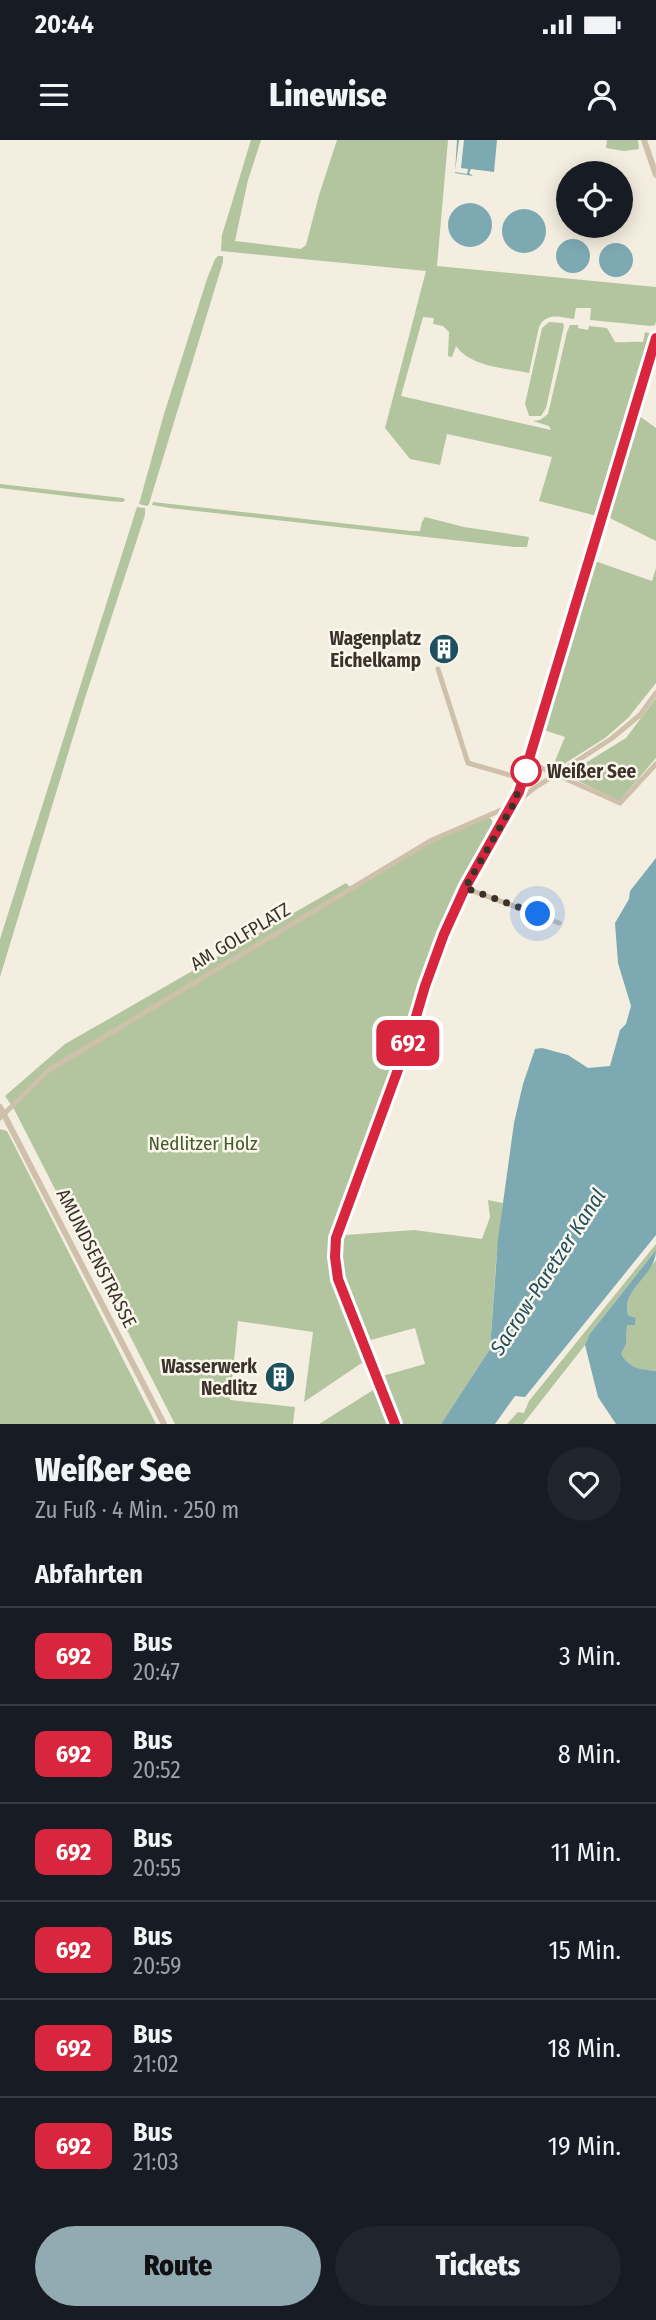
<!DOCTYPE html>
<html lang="de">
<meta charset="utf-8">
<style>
:root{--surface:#171b24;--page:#20242c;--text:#f1f3f6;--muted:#9ea1a6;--line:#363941;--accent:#92aab2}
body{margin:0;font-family:"Fira Sans Condensed",sans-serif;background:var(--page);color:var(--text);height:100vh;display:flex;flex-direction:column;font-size:26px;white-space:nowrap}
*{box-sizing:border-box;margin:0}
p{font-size:23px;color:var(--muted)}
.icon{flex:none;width:38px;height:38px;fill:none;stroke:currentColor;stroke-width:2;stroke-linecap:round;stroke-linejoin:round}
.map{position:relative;height:1284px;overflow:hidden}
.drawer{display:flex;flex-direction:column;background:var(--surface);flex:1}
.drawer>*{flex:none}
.badge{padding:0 14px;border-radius:10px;font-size:24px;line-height:46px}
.buttons{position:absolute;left:556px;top:21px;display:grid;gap:14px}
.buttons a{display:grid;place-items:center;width:77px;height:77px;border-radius:50%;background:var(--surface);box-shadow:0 4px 18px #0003;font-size:35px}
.you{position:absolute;width:35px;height:35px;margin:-18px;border:5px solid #fff;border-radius:50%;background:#1a73e8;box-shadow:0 0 0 10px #1a73e833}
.map>.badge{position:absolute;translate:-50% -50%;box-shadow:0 0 0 4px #fff}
h2{padding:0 35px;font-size:26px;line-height:63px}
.round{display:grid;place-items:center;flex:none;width:74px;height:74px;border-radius:37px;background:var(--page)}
.headline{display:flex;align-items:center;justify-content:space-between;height:119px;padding:0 35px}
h1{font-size:33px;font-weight:800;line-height:52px}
.cta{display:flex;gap:14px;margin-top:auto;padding:14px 35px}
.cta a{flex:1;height:80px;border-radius:42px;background:var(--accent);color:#111;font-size:28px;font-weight:800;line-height:80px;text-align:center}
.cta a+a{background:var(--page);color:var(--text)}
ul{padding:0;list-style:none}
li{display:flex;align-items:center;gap:21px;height:98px;padding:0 35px;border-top:2px solid var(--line)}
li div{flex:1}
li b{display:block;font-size:26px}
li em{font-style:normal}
li .badge{min-width:77px;font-weight:700;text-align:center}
.status{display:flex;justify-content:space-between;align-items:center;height:49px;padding:0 35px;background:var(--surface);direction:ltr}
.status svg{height:19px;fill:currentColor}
header{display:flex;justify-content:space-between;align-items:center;height:91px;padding:0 35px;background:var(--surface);font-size:32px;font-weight:800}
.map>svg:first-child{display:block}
.green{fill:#b2c59e}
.water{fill:#7da9b3}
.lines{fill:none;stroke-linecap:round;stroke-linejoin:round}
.minor{stroke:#cec0aa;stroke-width:5}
.tertiary{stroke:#cec0aa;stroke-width:6}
.line-casing{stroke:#fff;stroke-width:16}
.line{stroke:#d7263d;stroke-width:10}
.walk{stroke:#3b322a;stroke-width:7;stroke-dasharray:0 12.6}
.stop-dot{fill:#fff;stroke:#d7263d;stroke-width:3.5}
.labels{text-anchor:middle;stroke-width:5;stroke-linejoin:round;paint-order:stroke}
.poi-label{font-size:19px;font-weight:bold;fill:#3b322a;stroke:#fbf7ed;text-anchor:end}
.stop-label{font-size:19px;font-weight:bold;fill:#3b322a;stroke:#fbf7ed;text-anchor:start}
.street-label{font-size:19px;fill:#3b322a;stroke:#fbf7ed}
.park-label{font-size:19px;fill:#435b2c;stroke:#fbf7ed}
.water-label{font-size:21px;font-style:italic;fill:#1d515f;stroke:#fbf7ed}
</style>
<div class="status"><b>20:44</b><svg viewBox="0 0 49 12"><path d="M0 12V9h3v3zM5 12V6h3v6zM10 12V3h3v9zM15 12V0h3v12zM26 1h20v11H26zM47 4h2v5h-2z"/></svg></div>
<header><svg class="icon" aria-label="menu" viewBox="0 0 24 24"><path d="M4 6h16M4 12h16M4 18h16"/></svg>Linewise<svg class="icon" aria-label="person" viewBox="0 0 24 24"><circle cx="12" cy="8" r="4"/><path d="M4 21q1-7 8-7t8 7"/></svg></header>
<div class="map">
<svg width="656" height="1284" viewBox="0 0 656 1284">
<rect width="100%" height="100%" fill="#f4eee0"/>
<g class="green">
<path d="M251,0H261L248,40L235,101L301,109L306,105L319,55L337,0H448L437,126L656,147V181L655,185L651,186L590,180L591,168H576L574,179C560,177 546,172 539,187L529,233C505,228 471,227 456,206L452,217L448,216L449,192L443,186L433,184L434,178L423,177L401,256L551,290L549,286L533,281L540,280L548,274L567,192L570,185H578V188L588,190L589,186L607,188L615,202C623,203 632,201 643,202L645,192L652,194L623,293L619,296L621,299L601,377L539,361L552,317L447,294L440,325L410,319L385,288L426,131L221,111L222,95Z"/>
<path d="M607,0H638L639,9L624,11L606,8Z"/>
<path d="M218,116H223V122L149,364L147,366L139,364L164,274L207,139L215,119Z"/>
<path d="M549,182L563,183L564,186L546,268L541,276H529L525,264L542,188Z"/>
<path d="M638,275L656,288V401L608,377Z"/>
<path d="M0,344L123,358L125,360L123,362L108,361L0,348Z"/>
<path d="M153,362L411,391H420L422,382L425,377L464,387L529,397L527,407H515L170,368L152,365Z"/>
<path d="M137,367L145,368V375L84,561L0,837V799Z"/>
<path d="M595,421L652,441L656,428V543L628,578L605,598L556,629L552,628L565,597L544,590Z"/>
<path d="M656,558V618L619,661L566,635L626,598Z"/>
<path d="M488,677L492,680V692L451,772L426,830L395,938L362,1014L332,1096L414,1090L482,1099L490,1077L488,1060L503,1063L496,1123L490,1209L441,1284H319L378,1247L379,1237L425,1224L415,1188L367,1201L369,1218L304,1262L313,1192L238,1181L230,1260L295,1267L293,1284H175L14,969L5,956L65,904L346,743L352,749L424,706Z"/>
<path d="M0,989L7,991L156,1284H0Z"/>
<path d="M656,1104V1110L589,1195L585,1205L523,1284H507L518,1272L524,1273L529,1261Z"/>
<path d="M656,1120V1231C638,1230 631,1229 621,1214L626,1204L627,1185H635L636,1178L628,1175C622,1155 644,1136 656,1120Z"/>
</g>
<g class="water">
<path d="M457,0H459L455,32L467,34L468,29L461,28L464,0H497L494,32L471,29L469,33L473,36L455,33Z"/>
<circle cx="470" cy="85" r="22"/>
<circle cx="524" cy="91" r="22"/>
<circle cx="573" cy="116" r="17"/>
<circle cx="616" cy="120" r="17"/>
<path d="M656,718V1095L525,1257L515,1256L495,1284H441L490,1209L498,1099L514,983L523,944L535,909L542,908L568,915L588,928L610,926L620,890L626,884L631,866L618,823L615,783L629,759L630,751Z"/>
<path d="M656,1110C656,1136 621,1148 628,1175L636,1178L635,1185H627L626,1204L621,1214C631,1229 638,1229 656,1231V1284H616L598,1257L585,1205L589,1195Z"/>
</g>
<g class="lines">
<g class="minor">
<path d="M438,529L468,623L523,639"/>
<path d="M528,622L620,663L656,624"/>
<path d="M465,748L559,783"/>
<path d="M0,978L49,930L432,700L513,665L533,649L611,599L640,575L656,553"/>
</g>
<g class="tertiary">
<path d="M644,0L656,35"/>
<path d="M0,967L164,1284"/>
<path d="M395,1284L339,1139L335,1117L336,1098L410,897L424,846L444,794L465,748L519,651L656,198"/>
</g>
</g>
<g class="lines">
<g class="line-casing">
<path id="line" d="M395,1284L338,1139L335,1117L336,1098L410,897L425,846L444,794L465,748L519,652L656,198"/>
</g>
<use href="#line" class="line"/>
<path class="walk" d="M526,631L513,665L465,748L538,774"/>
</g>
<defs>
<g id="building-disc" transform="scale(1.575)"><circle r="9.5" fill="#1d515f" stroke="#fbf7ed"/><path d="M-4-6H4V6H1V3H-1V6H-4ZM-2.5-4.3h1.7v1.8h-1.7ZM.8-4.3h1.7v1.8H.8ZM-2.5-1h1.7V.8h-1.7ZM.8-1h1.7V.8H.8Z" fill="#fff"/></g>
</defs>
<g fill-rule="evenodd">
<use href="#building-disc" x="444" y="509"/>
<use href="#building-disc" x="280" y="1237"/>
</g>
<circle class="stop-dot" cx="526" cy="631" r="14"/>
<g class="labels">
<g class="poi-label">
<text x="421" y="505">Wagenplatz<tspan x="421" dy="22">Eichelkamp</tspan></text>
<text x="257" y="1233">Wasserwerk<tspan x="257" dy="22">Nedlitz</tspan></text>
</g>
<g class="stop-label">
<text x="547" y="638">Weißer See</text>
</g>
<g class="street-label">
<text transform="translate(240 796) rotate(-31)" y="7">AM GOLFPLATZ</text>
<text transform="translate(97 1118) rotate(63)" y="7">AMUNDSENSTRASSE</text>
</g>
<g class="park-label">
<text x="203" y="1010">Nedlitzer Holz</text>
</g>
<g class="water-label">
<text transform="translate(548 1132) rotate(-57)" y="7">Sacrow-Paretzer Kanal</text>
</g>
</g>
</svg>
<div class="buttons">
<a><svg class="icon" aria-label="locate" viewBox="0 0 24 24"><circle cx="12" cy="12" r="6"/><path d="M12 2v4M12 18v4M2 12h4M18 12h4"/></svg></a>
</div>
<div class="you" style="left:538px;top:774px"></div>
<b class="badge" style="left:408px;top:903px;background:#d7263d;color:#fff">692</b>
</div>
<section class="drawer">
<div class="headline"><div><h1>Weißer See</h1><p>Zu Fuß · 4 Min. · 250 m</p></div><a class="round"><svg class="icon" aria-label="heart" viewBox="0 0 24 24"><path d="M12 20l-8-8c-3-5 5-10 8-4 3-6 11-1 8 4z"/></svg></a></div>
<h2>Abfahrten</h2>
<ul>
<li><span class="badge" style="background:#d7263d;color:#fff">692</span><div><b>Bus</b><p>20:47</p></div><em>3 Min.</em></li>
<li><span class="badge" style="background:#d7263d;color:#fff">692</span><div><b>Bus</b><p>20:52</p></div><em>8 Min.</em></li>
<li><span class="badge" style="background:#d7263d;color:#fff">692</span><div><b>Bus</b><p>20:55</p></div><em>11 Min.</em></li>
<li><span class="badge" style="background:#d7263d;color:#fff">692</span><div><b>Bus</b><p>20:59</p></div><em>15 Min.</em></li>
<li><span class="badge" style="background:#d7263d;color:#fff">692</span><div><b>Bus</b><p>21:02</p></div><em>18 Min.</em></li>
<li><span class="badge" style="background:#d7263d;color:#fff">692</span><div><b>Bus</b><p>21:03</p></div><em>19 Min.</em></li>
</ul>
<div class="cta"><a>Route</a><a>Tickets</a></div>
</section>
